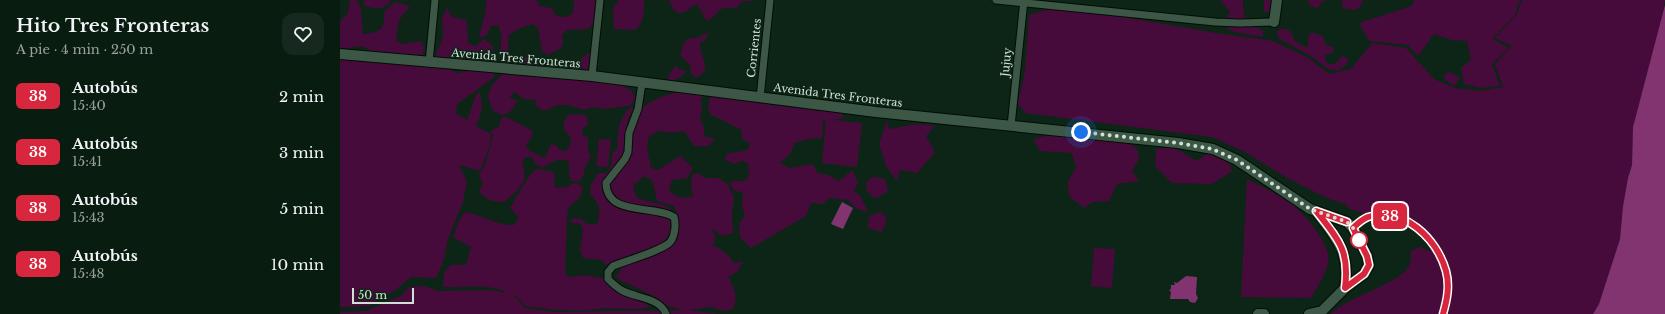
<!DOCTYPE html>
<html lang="es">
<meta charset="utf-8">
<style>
:root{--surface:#091c10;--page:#17291e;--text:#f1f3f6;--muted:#99a19f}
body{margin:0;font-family:"Libre Baskerville",serif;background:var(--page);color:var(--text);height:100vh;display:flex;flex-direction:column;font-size:15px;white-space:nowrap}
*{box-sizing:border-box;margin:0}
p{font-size:13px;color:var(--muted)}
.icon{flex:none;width:22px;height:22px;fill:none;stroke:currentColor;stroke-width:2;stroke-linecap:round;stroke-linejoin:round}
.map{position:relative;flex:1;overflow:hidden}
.sheet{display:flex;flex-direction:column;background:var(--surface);width:340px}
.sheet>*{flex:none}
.badge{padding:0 8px;border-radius:6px;font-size:14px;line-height:26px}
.scale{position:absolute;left:12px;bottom:10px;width:62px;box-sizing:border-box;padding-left:4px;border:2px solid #d1e0d5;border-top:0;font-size:11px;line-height:14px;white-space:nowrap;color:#d1e0d5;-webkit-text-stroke:3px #0c2516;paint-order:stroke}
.you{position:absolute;width:20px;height:20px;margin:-10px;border:3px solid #fff;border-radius:50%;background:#1a73e8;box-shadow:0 0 0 6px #1a73e833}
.map>.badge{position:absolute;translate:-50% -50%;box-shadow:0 0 0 2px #fff}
.round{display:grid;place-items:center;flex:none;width:42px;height:42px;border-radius:12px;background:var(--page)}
.summary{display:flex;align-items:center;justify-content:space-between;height:68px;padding:0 16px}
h1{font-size:19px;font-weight:600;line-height:30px}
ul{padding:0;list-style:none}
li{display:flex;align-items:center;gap:12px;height:56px;padding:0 16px}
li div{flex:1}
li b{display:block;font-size:15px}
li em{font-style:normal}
li .badge{min-width:44px;font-weight:700;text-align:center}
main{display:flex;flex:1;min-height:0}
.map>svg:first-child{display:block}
.green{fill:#470b3b}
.water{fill:#81346f}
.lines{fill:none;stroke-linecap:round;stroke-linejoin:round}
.street-casing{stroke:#000e03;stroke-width:9}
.secondary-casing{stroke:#000e03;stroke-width:12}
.street{stroke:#3d5746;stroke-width:7}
.secondary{stroke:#3d5746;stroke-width:10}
.line-casing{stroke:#fff;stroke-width:9}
.line{stroke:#d7263d;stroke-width:6}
.walk{stroke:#d1e0d5;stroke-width:4;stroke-dasharray:0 7.2}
.stop-dot{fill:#fff;stroke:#d7263d;stroke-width:2}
.labels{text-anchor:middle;stroke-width:3.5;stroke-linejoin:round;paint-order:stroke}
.street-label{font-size:11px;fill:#d1e0d5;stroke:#0c2516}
</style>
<main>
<section class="sheet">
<div class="summary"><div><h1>Hito Tres Fronteras</h1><p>A pie · 4 min · 250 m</p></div><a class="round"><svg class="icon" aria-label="heart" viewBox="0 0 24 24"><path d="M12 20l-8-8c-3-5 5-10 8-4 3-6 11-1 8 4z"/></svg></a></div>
<ul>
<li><span class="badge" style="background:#d7263d;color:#fff">38</span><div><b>Autobús</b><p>15:40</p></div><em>2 min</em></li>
<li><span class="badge" style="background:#d7263d;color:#fff">38</span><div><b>Autobús</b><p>15:41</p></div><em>3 min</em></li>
<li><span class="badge" style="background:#d7263d;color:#fff">38</span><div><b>Autobús</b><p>15:43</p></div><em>5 min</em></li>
<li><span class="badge" style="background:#d7263d;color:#fff">38</span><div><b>Autobús</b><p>15:48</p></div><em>10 min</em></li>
</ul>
</section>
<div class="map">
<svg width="1325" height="314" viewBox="0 0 1325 314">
<rect width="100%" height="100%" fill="#0c2516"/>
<g class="green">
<path d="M10,0H17L21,9L23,34C40,32 45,31 44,12L55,2L70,6L59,20L56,40L62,44L81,41L84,47L82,63L107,68L117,73L132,70L95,61C95,52 101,46 103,36C105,22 97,25 107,8L112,17L126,20L127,22L128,43L136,46L144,39L153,46L152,66L155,72L153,78L117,104L116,113L127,120C132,110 133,99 139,91C144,106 142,113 136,126L151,134L149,148L140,171L119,165L127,182L123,202L108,239L103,262L96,278L71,277L54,291L29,306L0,307V58L53,62L76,66L82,64L33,54C22,41 15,49 0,49V21L7,15Z"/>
<path d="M24,0H51C46,11 32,9 23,5Z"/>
<path d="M146,0H197L199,6L212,8L214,14C222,18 226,18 233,13L234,0H257L256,17L249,29L227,30L222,35L223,42L221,48L208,55L202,51L198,28L193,24L180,28L168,36L169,62L163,64C157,51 165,37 158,25L151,26L146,36L139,38C141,25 147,13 146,0Z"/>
<path d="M279,0H304C304,12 304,21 296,30L274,29L273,8Z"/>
<path d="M329,0H416L401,2L397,8C374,6 382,13 367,21C362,15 362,9 356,4L345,12L338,13L333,9Z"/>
<path d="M880,0H903C903,7 903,21 911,25C915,28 918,27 923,31V37L894,32L882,25L890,12Z"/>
<path d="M924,0H935L930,12H924Z"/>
<path d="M968,0H986V1H982L980,6L977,8L970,6Z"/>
<path d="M1004,0H1023L1020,7L1014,10L1002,8V2Z"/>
<path d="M1074,0H1180L1175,15L1152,39L1169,48L1152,64L1160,86L1141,88L1124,84L1121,68L1131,60L1127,41L1112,40L1094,34L1078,56L1068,45L1029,41L1019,23L1072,6Z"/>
<path d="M1182,0H1325L1321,23L1293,127L1292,165L1288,178L1283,206L1280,239L1259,304L1253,314H991C1006,297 1063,283 1070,264C1071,260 1071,255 1071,251L1080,247L1090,251L1095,241L1082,231L1010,209L1005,204L987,198L947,178L905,152L872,137L685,113L678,103L685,71L689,15L713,8L759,13L876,33L933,41L967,57L989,74L1011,69L1032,43L1066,48L1094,79L1115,88L1141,91L1163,87L1155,64L1172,46L1155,38L1177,14Z"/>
<path d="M940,29C952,29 950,31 954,39C956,43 962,45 965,47L968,46V39L970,33H974L983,36L986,45L993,47L994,50L992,53L985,55L986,62L989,64H995L1002,56L1008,58L1007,64L998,71L988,69L969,55L938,38L937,31Z"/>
<path d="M369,32L366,39L360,43C359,58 375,69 356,78L351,73L350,65L340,55L344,42L350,38H356Z"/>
<path d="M254,52L258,57L256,80L265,83L275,82L291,90L296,99L289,106L263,109L254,107L244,110L228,105H219L203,111L195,105L197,100L184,99L174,92L169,97L178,101L170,112L162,115L155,112L151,106L148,96L152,85L161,75L170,72L196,77L206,72L214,71L219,60H225L238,62L248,53Z"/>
<path d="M186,57L193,59L200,57L206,61L204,68L176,66Z"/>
<path d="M336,65L340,70L347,71L342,76L329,83L328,76Z"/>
<path d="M1108,71L1120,78L1114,86L1103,78Z"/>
<path d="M342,91L364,96L360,99L362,110L360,119L364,127V136L375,139L368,146H354L344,131L331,133L318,131L308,138L307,148L311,168L318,170L340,156L353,168L347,178L332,180L329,190C337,198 343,199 353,196L351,186L352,175L358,173L365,178H379L388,185L394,198L392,212L393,233L382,236L370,227L376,237L372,247L376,246L389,256L393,263L403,262L397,272L388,277C395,290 398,295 393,309L382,311L371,307L349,310L379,314H0V312L26,311L61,296L69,287L83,286L99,291L149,290L167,293C151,283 121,288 103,287L104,272L111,265H126L131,247L113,237L119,220L125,212C142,215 157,226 174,225L179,218L170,208C177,196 186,178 196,169L214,172L215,188L227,187L231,184L237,183L243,187L240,197L228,208L227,217L225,274L230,277L246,275L263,278C270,287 276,293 287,297C296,300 303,300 310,307L298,309L264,308L251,310H217L185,306L176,296L172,294L185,308L214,312L344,310L328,306L316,297L276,278L282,268L298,256L328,248L339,235V218L334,206L317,201L312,180L304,176L293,186L297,198C308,203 321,202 331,209L330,212L288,203L280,200L271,192L270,183L282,168L292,120L303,107L309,103L323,96Z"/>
<path d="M370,97H387L424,104L503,113V118L493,120L522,123L517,167L482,163L486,120L483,121L482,138L470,139L454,143C452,152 448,158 440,162L449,168L473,164L477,173L488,175L499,181L512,170L518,182L514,192L520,195L528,212L516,208L508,200L489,198L483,204L471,203L466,216L411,248L400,237L399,224L405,215L402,207L403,192L394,191L389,182L407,180L409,174L408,163L402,161L394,164L385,160L386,154L408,150L410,143L402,139V130L370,114L368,106Z"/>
<path d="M293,106C293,112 290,115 288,120C284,132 287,146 282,157C277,166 269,171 264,180C263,183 263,188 262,192C268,198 274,206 281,208C297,215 314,212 330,218C334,238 320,247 302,252C299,253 293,253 290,255C288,256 285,259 283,261L273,262L266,265L262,260L243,258L240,250L243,229L239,223H233L229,221L234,218L241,219L247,224H257C261,209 261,206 250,193L251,185L258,173H266L271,167L272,154L277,149L279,125L286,111Z"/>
<path d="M236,114L247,116L248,125L242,129V134L248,138V151L251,156L244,170V174L240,181H231L229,175V162C220,156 210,163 203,168L195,163L192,157H185L182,165C191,181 176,192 164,202C152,202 146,200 139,191L143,184L139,174C148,164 149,148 153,135L150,131L159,127L160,121L164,116L193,131L191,138L186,145L190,151L205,158L211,144L217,146L220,150L226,151L231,143V137L224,130V122L228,115Z"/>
<path d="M547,120L549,129L577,124L595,126L586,136L595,152L577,173L560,170L557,181L546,166L539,144Z"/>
<path d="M706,136H726L741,140L755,136L779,138L797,148L799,159L792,171L799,181L777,184L769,201L752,202L744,208L729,196L728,181L736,168L732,153L700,151L693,139Z"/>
<path d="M259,139L271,140L268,167L256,166Z"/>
<path d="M833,147L857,161L871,151L888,161L892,171L872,184L832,183L815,166L816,149Z"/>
<path d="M532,177L545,179L548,191L539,197L534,198L527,191L526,183Z"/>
<path d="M907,179C920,186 942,196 953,205C966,216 993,246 988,264C985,276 977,287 971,298L901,297Z"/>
<path d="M541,212L547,219L542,232L528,228L529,216Z"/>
<path d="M754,248L775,249L772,288L751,286Z"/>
</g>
<g class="water">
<path d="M1325,5V314H1253L1259,304L1280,239L1283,206L1288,178L1292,165L1293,127Z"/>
<path d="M502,202L513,208L503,229L491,224Z"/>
<path d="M846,276L857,277L856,294L858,298L855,303L850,302L848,299H830L831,292L829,290L831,289V285H835L834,282L837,283Z"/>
</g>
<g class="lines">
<g class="street-casing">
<g id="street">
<path d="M656,0L875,22L900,23L934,22"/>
<path d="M89,63L95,0"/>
<path d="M252,76L260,0"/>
<path d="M302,83L298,109L289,133L288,152L285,159L266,183C267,217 313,204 334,217C336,224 335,235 331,241C325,250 285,261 273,266L268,272V279C273,284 277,288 283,291C297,298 320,298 326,314"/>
<path d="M420,98L430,0"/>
<path d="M671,126L684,0"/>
<path d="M1013,228C1017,224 1023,219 1028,217C1064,206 1097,239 1106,271C1110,286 1107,300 1103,314"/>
</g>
</g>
<g class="secondary-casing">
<g id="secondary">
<path d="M934,22L937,0"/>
<path d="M0,54L252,76L536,112L838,143L873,149L897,160L970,209L1007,222L1013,228L1027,256L1029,265L1024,274L1005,288L982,311L969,314"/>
<path d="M976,211C997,239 1010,251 1005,288"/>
<path d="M918,314H924"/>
</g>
</g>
<use href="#street" class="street"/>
<use href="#secondary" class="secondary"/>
</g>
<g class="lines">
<g class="line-casing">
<path id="line" d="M1007,222L976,211C998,239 1010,250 1005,288L1024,274L1029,265L1027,256L1013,228C1017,224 1023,219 1028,217C1064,206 1097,239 1106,271C1110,286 1107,300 1103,314"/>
</g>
<use href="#line" class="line"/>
<path class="walk" d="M741,132L838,143L872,149L897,160L970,209L1007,222L1013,228L1020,242L1019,240"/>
</g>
<circle class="stop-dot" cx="1019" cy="240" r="8"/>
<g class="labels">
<g class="street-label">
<text transform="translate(414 48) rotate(-84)" y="4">Corrientes</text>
<text transform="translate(176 58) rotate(5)" y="4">Avenida Tres Fronteras</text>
<text transform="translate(666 62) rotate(-84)" y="4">Jujuy</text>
<text transform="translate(498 95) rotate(7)" y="4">Avenida Tres Fronteras</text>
</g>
</g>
</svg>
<div class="scale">50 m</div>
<div class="you" style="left:741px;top:132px"></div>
<b class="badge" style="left:1050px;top:216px;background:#d7263d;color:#fff">38</b>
</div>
</main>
